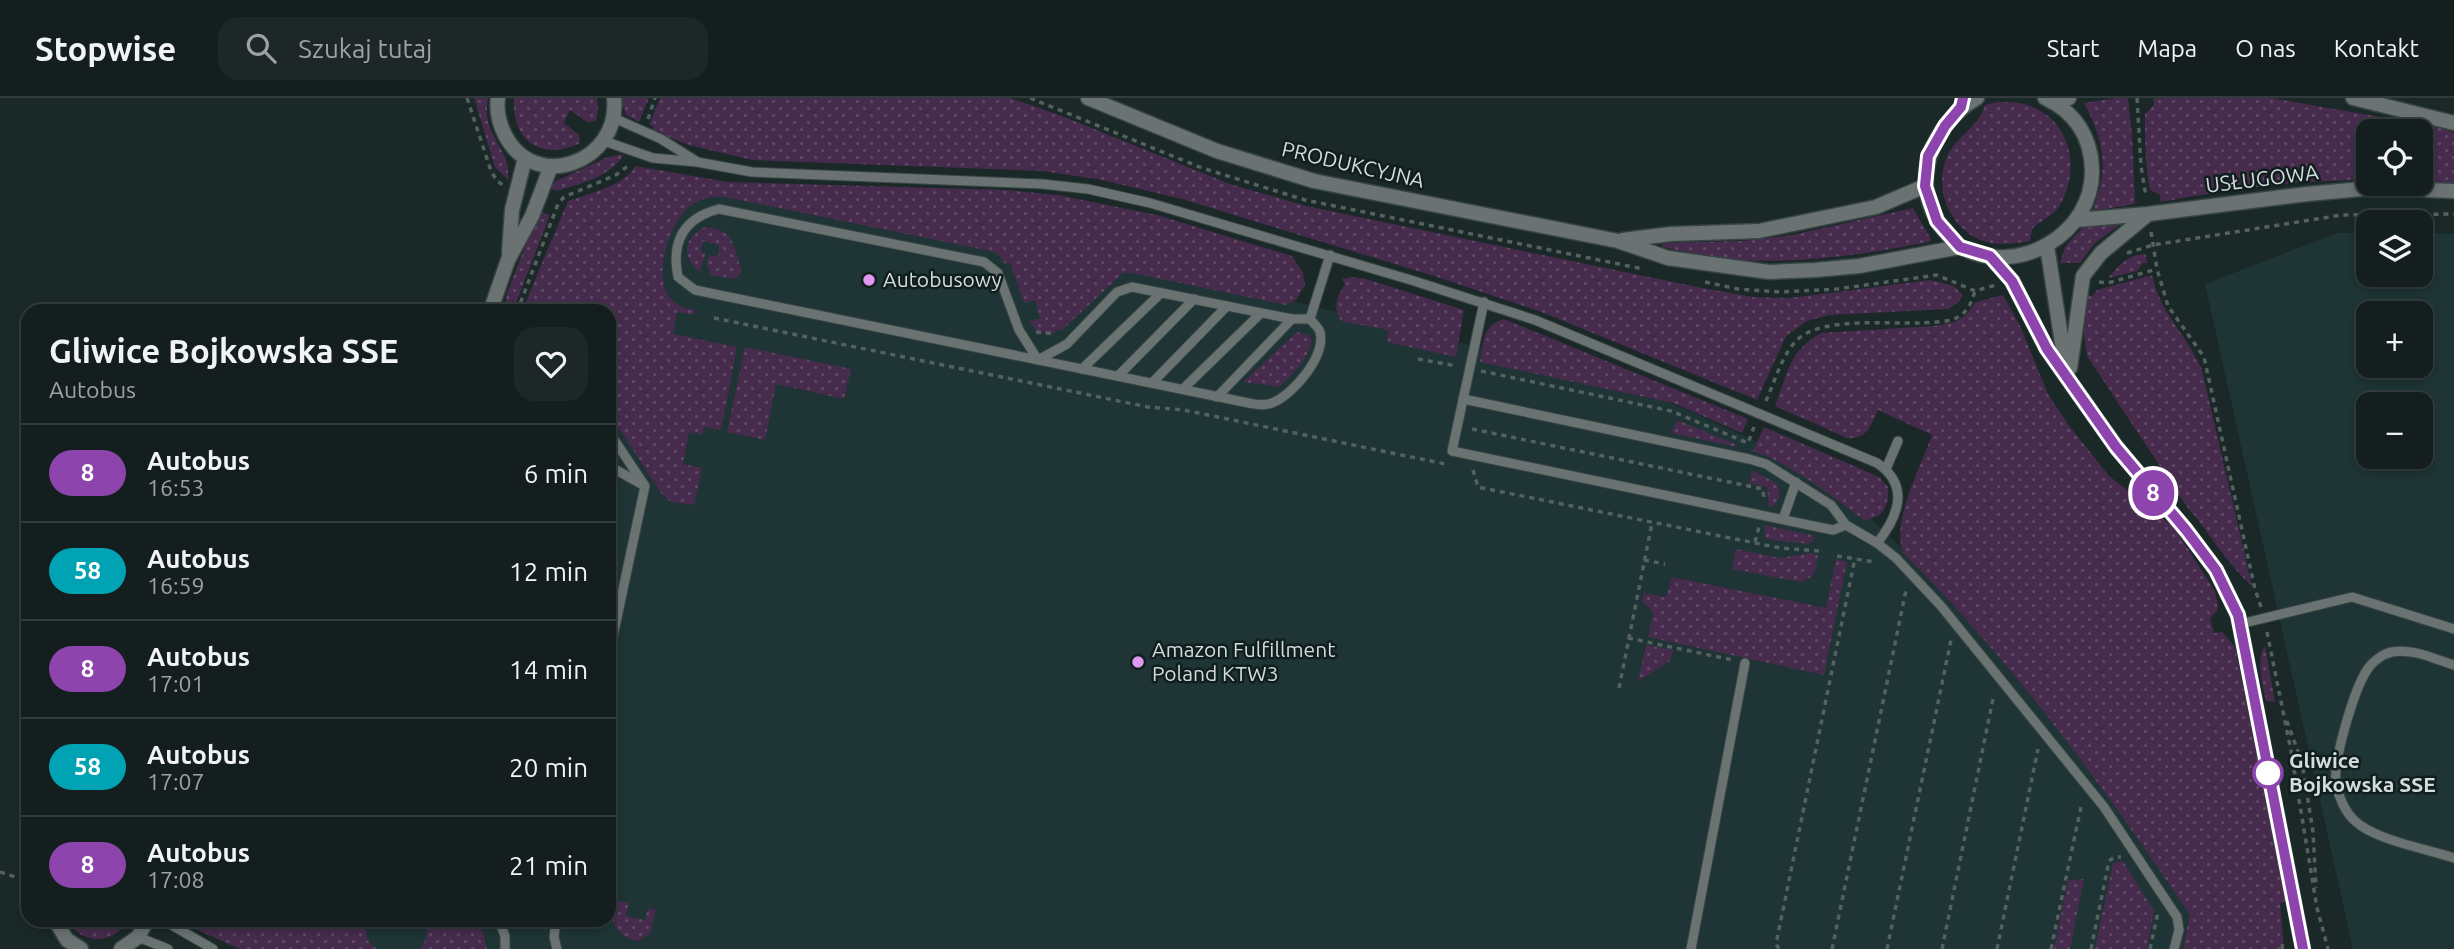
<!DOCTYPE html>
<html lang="pl">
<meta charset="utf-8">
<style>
:root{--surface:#141e1e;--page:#1d2727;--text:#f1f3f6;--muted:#9da2a4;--line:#333c3c}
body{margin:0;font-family:Ubuntu,sans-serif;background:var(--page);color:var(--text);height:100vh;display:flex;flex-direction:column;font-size:26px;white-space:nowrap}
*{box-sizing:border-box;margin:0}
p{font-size:23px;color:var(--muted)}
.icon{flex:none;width:38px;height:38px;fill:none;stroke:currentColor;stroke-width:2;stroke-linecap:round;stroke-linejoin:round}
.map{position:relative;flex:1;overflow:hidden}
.details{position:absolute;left:21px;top:206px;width:595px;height:623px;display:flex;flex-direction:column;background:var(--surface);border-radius:21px;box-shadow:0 4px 10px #0003,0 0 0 2px var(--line)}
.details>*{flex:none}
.badge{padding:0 14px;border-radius:23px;font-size:24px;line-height:46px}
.fabs{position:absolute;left:2356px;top:21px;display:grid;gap:14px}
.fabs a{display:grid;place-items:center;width:77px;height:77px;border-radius:14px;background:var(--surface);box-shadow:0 4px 10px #0003,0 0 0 2px var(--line);font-size:35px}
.map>.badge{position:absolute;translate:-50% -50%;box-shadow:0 0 0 4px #fff}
.round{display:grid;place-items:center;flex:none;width:74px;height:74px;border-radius:21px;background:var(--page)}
.overview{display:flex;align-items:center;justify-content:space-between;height:119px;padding:0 28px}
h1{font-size:33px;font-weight:600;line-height:52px}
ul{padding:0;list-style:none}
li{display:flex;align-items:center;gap:21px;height:98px;padding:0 28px;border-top:2px solid var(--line)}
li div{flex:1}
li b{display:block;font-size:26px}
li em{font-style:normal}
li .badge{min-width:77px;font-weight:700;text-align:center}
header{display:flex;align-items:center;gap:42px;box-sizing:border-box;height:98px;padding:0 35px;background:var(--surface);border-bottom:2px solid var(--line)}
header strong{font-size:33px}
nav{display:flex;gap:38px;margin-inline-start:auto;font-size:24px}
.search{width:490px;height:63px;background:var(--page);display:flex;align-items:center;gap:18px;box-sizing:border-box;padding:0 24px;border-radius:21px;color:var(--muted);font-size:26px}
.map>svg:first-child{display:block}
.built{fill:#1e3435;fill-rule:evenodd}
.grass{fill:url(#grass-dots)}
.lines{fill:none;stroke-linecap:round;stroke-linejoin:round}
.service-casing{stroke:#384545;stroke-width:11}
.minor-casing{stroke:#384545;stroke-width:17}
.tertiary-casing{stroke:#384545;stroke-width:17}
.path{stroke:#556161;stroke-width:3.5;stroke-dasharray:5 5;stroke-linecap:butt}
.service{stroke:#6b7272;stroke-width:9}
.minor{stroke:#6b7272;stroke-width:14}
.tertiary{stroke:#6b7272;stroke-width:14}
.line-casing{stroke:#fff;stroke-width:16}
.line{stroke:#8e44ad;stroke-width:10}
.poi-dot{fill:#df98f2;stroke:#111e1e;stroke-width:2.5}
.stop-dot{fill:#fff;stroke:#8e44ad;stroke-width:3.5}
.labels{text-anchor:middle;stroke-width:5;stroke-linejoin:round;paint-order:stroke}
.street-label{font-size:21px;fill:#d3dcdc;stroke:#111e1e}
.poi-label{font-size:21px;fill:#d3dcdc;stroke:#111e1e;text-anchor:start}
.stop-label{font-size:21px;font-weight:bold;fill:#d3dcdc;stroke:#111e1e;text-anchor:start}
</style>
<header>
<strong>Stopwise</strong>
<div class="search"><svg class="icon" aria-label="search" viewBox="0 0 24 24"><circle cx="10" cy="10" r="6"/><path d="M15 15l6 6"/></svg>Szukaj tutaj</div>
<nav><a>Start</a><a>Mapa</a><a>O nas</a><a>Kontakt</a></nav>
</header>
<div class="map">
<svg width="2454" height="851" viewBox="0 0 2454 851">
<defs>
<pattern id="grass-dots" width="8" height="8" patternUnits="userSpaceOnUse" patternTransform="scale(1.75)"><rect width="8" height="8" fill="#462b4d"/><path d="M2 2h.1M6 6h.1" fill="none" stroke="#604966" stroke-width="1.8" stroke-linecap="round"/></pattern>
</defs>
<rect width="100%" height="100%" fill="#1a2828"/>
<g class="built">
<path d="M696,85L1288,202L1633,288L1758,344L1857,407L1963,509L2108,687L2214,851H304L270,822H609V234Z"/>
<path d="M2420,134L2454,136V851H2353L2205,186L2337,135H2368V177H2420ZM2368,215H2420V268H2368ZM2368,306H2420V359H2368Z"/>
</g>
<g class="grass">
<path d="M474,0H488C484,25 492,34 503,55C508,63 508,74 509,83L495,69Z"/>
<path d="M514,0H597L598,12L596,23L587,24L570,12L564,25L579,37L580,45C541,64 511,42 514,0Z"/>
<path d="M620,0H649L639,24L626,17Z"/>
<path d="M660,0H1010L1062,18L1230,86L1306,108L1702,190L1753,199L1790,200L1930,182L1954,188L1963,197L1959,204L1948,211L1829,217L1807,223L1786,238L1757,302L1539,213L1434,178L1182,101L1097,81L1042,73L752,62L689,47L652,33L653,28L649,27Z"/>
<path d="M2116,0H2128L2132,36L2135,106L2092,113C2110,72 2104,43 2084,5Z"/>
<path d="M2160,0H2271L2438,29L2454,35V85L2420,84V33H2368V82C2299,82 2229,91 2161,104L2160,97L2150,92C2145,67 2145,41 2145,16L2154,7L2153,1Z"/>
<path d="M1998,4C2011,4 2023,4 2035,10C2072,27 2080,73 2060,107C2053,118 2041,122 2032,131L2030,143C2018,145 2003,147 1991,145C1956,138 1934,99 1945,64C1952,40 1978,31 1985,7Z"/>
<path d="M624,56C613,78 579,86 557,93L549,90L556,83L608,59Z"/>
<path d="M635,68L728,84L1007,92L1058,97L1157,117L1292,158L1303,175L1305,187L1296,202L1286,207L1132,175H1123L1061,233L1059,231L1054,235C1043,236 1034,234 1030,223L1040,220L1035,202L1024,205L1010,164L1005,166L998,156L990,153L725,99C712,98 700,100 689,109C668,127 647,190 679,207C683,210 690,211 695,212L693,217L677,214L673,236L737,249L721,332L704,329L702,337L689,334L683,366L702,370L694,407L671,404L661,395L609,315V214L522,213L568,103C586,97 628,86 635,68Z"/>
<path d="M1913,110L1931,141L1929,144C1862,157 1794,167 1725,161C1703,159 1683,153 1662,149L1663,145L1743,143L1792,137Z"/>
<path d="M539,113L550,117L513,213L504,214L507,195Z"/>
<path d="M2122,125L2095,145L2080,165H2060L2065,149L2084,128Z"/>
<path d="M705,129C735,131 733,148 742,174L734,181L711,177L707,166L709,157L718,159L719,147L703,143L701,154L705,156L700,174C680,159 684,139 705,129Z"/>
<path d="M2145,156L2148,165H2143L2137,173L2108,180C2120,167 2127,157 2145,156Z"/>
<path d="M2152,177C2161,218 2187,236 2202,272L2252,488C2226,465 2210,435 2187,409L2087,258L2081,217L2085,197L2092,198L2097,192Z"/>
<path d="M1352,179L1366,181L1464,212L1456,259L1387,244L1388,232L1341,223C1333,211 1336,198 1345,187L1342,181Z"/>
<path d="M2003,197L2020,228L2048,296L2067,325L2109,378L2174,429L2214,492L2218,506L2217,513L2210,520L2214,535L2222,534L2235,549L2287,804L2280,805L2284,851H2183L2190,817C2104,689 2013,564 1903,455C1891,423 1921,368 1932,337L1878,312C1870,328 1867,342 1847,340L1775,308C1788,275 1788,254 1821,235L1934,228L1955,224L1966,217L1976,204Z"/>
<path d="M1504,221L1748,321L1742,335L1673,305L1480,264C1484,244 1481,228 1504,221Z"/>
<path d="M1297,234L1308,237L1312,241C1308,263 1294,275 1279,289L1243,284Z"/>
<path d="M745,249L851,271L844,301L776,286L765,342L727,334Z"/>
<path d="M1677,322L1737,347V349L1671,335Z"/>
<path d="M1764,329L1879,379L1888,389C1889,408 1884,420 1864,422C1829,397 1794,367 1753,353Z"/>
<path d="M1752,372L1778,386L1780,398L1775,407L1769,409L1767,389L1749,385Z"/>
<path d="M1764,427L1811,437L1815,440L1809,446L1765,441Z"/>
<path d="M1736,451L1780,460L1810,455L1818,457C1815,473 1817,479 1800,484L1732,471Z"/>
<path d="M1836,461L1847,464L1824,577L1648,539L1653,514L1642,503L1644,495L1666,499L1672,479L1826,510Z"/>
<path d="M1646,547L1673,552L1670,563L1638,583Z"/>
<path d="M2265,548L2275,604L2266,603C2263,585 2255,564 2265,548Z"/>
<path d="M2123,763L2154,813L2147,851H2095L2113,765Z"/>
<path d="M2084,781L2070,851H2054L2068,782Z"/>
<path d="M609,801L629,805L626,818L645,822L648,810L656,812L650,836L638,843C617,840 609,821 609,801Z"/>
<path d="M67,823H127C114,848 81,846 67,823Z"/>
<path d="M190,823H360L366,828L367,842L377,851H240L193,830L195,826Z"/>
<path d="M425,823H480L487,851H420C426,842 430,833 425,823Z"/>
</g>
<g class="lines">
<g class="service-casing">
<g id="service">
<path d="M614,20L661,41L696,63"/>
<path d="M604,43L653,60L697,64L752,74L1042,86L1088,91L1150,105L1411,182L1535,222L1877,365C1910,387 1899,418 1877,445"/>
<path d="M1484,204L1452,353L1833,432L1846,427"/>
<path d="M1310,221L1330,157"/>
<path d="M1082,271L1161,195"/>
<path d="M1118,278L1194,201"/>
<path d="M1152,285L1227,208"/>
<path d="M1183,291L1261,215"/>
<path d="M1217,299L1292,221"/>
<path d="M1463,301L1749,361L1766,366L1831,407L1846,427L1877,445L1896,460L1941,508L2104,709L2177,819L2179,832L2174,851"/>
<path d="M1239,303C1250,305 1262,309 1272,305C1293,297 1326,258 1320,234C1319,230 1313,225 1310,221H1292L1132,189L1117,194L1067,246L1038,262L1019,232L998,175L984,164L719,111C683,120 671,144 678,179L695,192L1239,303"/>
<path d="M609,334L645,388L609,557"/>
<path d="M609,368L643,387"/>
<path d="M1886,371L1898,343"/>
<path d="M1783,421L1796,384"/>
<path d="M2240,526L2352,499L2454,531"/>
<path d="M2454,567C2434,561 2413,550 2392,554C2382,556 2372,564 2367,572C2354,592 2333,662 2336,685C2338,698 2345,714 2355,723C2375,742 2427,751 2454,760"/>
<path d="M163,822L213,851"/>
<path d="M499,822L505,838V851"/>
<path d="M556,822L554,839L557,851"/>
<path d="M138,839L168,851"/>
<path d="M1691,851L1745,565"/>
</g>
</g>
<g class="minor-casing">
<g id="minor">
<path d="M498,0C496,13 499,25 505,37C535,96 621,64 614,0"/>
<path d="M1088,0L1217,53L1314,83L1618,143L1668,160L1769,174L1815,172L1859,168L1960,149"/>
<path d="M1623,142L1671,136L1759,133L1876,109L1925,88"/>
<path d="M509,155L512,112L525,60"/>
<path d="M490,214L508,162L532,118L551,68"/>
<path d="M55,822L67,842L81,851"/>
<path d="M121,851L138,839L147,822"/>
</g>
</g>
<g class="tertiary-casing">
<g id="tertiary">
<path d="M1977,0C1931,26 1908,86 1943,131C1948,137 1955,146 1962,150C2018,179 2094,136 2092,71C2091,39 2075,14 2045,0"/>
<path d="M2353,0L2454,25"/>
<path d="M2052,3L2069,0"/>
<path d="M2076,122L2148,116L2307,96L2373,90L2454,93"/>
<path d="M2047,148L2062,245L2067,263"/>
<path d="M1990,158L2012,183L2047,251L2116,349L2186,432L2216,472L2238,517L2303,851"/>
<path d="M2070,270L2083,178L2101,155L2147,117"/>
</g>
</g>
<g class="path">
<path d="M467,0L491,73L497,83L503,87"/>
<path d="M1030,0L1202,70L1305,102L1643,171"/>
<path d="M2137,0L2141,68L2146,99"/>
<path d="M648,21L655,0"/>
<path d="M2151,134L2157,171L2168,208L2204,259L2255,491L2261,509"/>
<path d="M2127,155L2153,147L2342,117L2454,116"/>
<path d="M1705,184L1738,191L1780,194L1837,191L1937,177L1975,193L1996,187"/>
<path d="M2099,184L2108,185L2157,171"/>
<path d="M517,214L558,106L564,99L616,77L629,67"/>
<path d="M714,220L1148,309L1184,312L1445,366"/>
<path d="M1036,234L1056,236"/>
<path d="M1418,261L1457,268"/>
<path d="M1481,273L1671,313L1748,345L1754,329"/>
<path d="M1766,303C1775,283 1782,256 1798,241C1822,219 1888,226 1920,225C1931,224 1948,225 1958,219C1968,214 1972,203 1975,193"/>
<path d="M1472,331L1763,391L1764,403"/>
<path d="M1473,372L1478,389L1780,450L1819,453"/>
<path d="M1755,444L1759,429"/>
<path d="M1837,458L1875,464"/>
<path d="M1644,462L1665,466"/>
<path d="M2267,534L2291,653L2317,810L2328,851"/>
<path d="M1628,540L1733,562"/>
<path d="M1619,590L1652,425"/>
<path d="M2287,623L2302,665L2313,734L2316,790"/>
<path d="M0,774L28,783"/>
<path d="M1779,851L1776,846L1855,460"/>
<path d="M1832,851L1906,492"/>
<path d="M1887,851L1951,542"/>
<path d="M1942,851L1994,596"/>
<path d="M1997,851L2038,651"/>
<path d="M2051,851L2082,704"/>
<path d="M2091,851L2109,763L2114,759H2121"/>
<path d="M2150,851L2158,814"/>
<path d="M2282,851L2283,842"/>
</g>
<use href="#service" class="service"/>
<use href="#minor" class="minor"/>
<use href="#tertiary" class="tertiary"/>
</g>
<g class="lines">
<g class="line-casing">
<path id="line" d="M1963,0L1961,9L1945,28L1928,58L1925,88L1937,123L1960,149L1990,158L2012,183L2047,251L2116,349L2186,432L2216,472L2238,517L2303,851"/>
</g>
<use href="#line" class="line"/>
</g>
<g class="poi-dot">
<circle cx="869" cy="182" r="7"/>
<circle cx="1138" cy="564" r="7"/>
</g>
<circle class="stop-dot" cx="2268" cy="675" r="14"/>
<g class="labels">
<g class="street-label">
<text transform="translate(1353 67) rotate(13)" y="7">PRODUKCYJNA</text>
<text transform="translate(2262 81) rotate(-7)" y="7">USŁUGOWA</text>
</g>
<g class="poi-label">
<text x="883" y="189">Autobusowy</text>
<text x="1152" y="559">Amazon Fulfillment<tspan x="1152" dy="24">Poland KTW3</tspan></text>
</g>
<g class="stop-label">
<text x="2289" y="670">Gliwice<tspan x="2289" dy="24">Bojkowska SSE</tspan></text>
</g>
</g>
</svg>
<div class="fabs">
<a><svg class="icon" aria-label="locate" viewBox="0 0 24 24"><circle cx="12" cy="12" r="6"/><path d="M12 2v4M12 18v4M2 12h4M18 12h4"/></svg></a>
<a><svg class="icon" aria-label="layers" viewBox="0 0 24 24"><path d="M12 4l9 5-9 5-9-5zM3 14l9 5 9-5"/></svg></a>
<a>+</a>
<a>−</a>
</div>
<b class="badge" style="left:2153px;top:395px;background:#8e44ad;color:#fff">8</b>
<section class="details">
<div class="overview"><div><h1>Gliwice Bojkowska SSE</h1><p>Autobus</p></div><a class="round"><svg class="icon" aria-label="heart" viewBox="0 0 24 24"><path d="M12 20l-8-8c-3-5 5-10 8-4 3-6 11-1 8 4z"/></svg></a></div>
<ul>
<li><span class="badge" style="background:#8e44ad;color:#fff">8</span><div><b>Autobus</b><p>16:53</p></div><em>6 min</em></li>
<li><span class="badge" style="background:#00a3b4;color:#fff">58</span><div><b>Autobus</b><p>16:59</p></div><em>12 min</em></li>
<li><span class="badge" style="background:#8e44ad;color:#fff">8</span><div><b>Autobus</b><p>17:01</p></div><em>14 min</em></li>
<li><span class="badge" style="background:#00a3b4;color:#fff">58</span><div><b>Autobus</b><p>17:07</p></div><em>20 min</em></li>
<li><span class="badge" style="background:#8e44ad;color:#fff">8</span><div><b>Autobus</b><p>17:08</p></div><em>21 min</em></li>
</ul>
</section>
</div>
